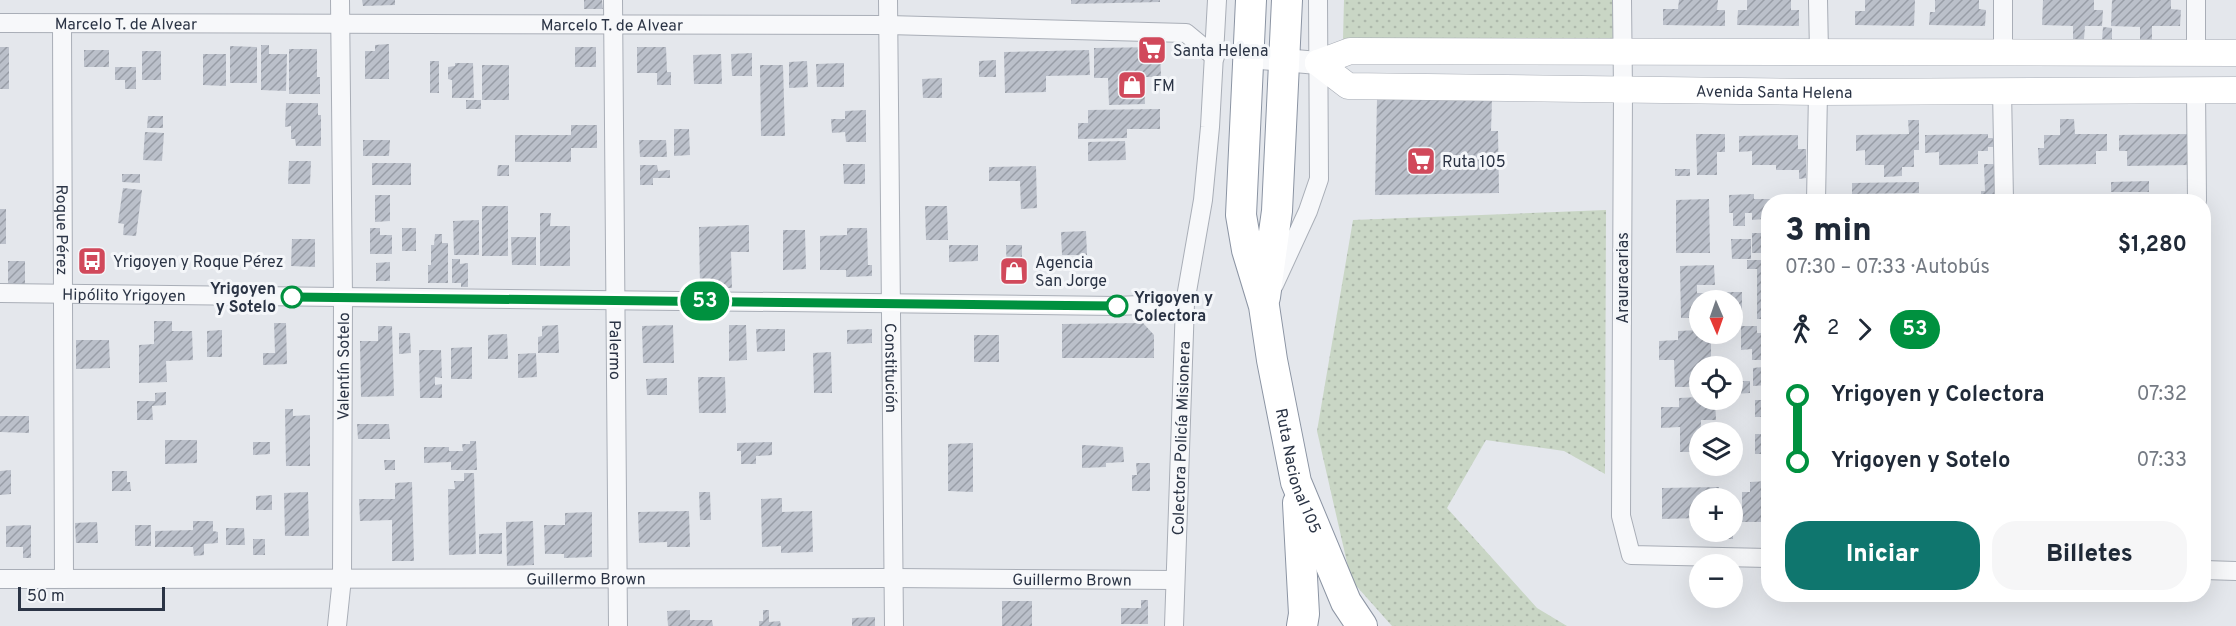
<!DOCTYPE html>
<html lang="es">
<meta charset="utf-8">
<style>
:root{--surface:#fff;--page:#f6f6f7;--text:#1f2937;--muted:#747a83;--accent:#0f766e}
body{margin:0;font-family:Overpass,sans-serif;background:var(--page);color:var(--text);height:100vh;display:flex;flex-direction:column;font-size:22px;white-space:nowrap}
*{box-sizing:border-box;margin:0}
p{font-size:20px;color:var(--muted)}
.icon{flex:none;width:33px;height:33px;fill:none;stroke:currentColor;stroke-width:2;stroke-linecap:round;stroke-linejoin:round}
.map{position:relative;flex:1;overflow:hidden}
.drawer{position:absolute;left:1761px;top:194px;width:450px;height:408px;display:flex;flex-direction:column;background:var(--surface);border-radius:24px;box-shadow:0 6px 24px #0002}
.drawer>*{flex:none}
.badge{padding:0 12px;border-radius:20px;font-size:21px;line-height:39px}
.needle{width:39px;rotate:178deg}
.fabs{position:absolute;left:1689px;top:290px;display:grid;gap:12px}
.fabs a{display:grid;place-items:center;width:54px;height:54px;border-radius:50%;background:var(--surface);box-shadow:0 6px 24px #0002;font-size:30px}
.scale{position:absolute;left:18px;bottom:15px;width:147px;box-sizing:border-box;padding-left:6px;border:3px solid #2b3445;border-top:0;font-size:16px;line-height:21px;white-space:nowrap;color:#2b3445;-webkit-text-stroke:4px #f4f6f9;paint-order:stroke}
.map>.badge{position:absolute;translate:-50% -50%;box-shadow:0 0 0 3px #fff}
.legs{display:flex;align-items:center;gap:9px;height:66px;padding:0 24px;font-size:20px}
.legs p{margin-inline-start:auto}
.headline{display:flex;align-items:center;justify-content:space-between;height:102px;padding:0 24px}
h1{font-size:33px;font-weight:800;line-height:45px}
.action{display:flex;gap:12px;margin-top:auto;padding:12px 24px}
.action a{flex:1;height:69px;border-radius:24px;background:var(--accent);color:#fff;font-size:24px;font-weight:800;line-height:69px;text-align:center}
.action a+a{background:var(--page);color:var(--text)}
ul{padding:0 24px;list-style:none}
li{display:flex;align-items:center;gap:21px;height:66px;font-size:22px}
li i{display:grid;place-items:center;width:9px;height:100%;margin:0 8px;background:currentColor}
li i::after{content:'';width:15px;height:15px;margin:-8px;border:4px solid;border-radius:50%;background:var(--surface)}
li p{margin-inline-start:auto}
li:first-child i{background:linear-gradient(#0000 50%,currentColor 0)}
li:last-child i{background:linear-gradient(currentColor 50%,#0000 0)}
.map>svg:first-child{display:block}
.grass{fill:url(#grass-dots)}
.building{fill:url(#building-hatch)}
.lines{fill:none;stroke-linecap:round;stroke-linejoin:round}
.minor-casing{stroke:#a9aeb7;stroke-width:20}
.tertiary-casing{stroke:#a9aeb7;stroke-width:24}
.secondary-casing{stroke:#a9aeb7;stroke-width:27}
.trunk-casing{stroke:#8b94a3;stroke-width:32}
.minor{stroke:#f7f8fa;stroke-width:18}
.tertiary{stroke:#f7f8fa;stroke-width:22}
.secondary{stroke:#fff;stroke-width:26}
.trunk{stroke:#fff;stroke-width:30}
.line-1-casing{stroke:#fff;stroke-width:14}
.line-1{stroke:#00913f;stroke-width:9}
.stop-1-dot{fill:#fff;stroke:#00913f;stroke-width:3}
.labels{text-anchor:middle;stroke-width:6;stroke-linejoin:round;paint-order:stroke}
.street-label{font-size:16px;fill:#2b3445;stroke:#f4f6f9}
.poi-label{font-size:16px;fill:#2b3445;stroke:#f4f6f9;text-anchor:start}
.stop-label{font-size:16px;font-weight:bold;fill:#2b3445;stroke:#f4f6f9;text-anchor:end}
</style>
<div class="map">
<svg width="2236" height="626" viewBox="0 0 2236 626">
<defs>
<pattern id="grass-dots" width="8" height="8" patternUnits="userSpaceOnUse" patternTransform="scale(1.5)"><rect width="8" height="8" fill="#c9d6c5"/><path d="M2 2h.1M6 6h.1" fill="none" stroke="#adb8ab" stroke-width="1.8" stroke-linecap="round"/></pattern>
<pattern id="building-hatch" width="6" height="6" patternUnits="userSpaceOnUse" patternTransform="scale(1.5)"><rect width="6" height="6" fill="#bbc0ca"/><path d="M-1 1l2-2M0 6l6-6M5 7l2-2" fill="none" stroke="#989da6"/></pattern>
</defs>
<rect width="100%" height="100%" fill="#e4e7ec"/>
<g class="grass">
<path d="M1344,0H1615L1617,46L1343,39Z"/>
<path d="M1606,210L1605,474L1564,451L1486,440L1447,508L1537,608L1567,626H1392L1351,580L1317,431L1353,220Z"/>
</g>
<g class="building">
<path d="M362,0H395V5L363,6Z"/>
<path d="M584,0H602L603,9H584Z"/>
<path d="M1071,0H1160V2L1071,4Z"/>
<path d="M1679,0H1718L1717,10H1725V26L1663,25V9H1678Z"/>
<path d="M1747,0H1791V10H1799V26L1737,25L1738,10H1747Z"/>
<path d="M1865,0H1915L1914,26L1855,25V11H1865Z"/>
<path d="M1935,0H1979V9L1986,10L1985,26L1929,25L1930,12H1935Z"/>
<path d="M2043,0H2094V10H2103L2102,26H2085L2084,39H2073V26L2042,25Z"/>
<path d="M2112,0H2171V9L2181,10L2180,26H2152V41H2140V27L2111,26Z"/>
<path d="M2103,27L2112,28V41L2102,40Z"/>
<path d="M389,44V79H365V51H375V45Z"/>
<path d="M261,45H269V54H287L286,91L261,90Z"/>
<path d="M230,46L257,47V83H230Z"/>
<rect x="0" y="47" width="9" height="42"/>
<rect x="575" y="47" width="21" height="20"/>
<path d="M637,47H666L667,72H671V85H657V73H637Z"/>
<path d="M1160,47L1161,77H1144L1145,104L1109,105L1108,78H1094V48Z"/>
<path d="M289,49H317V77H320V94H289Z"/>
<rect x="84" y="50" width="25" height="17"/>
<path d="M1089,50L1090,75L1046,76V92L1005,93L1004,52Z"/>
<rect x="142" y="51" width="19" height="29"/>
<path d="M752,53V76H732L731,54Z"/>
<path d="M203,54H226V86L203,85Z"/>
<path d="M721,54L722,84H694L693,55Z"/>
<path d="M996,60V77H979V61Z"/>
<rect x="430" y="61" width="9" height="32"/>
<path d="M807,61L808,87L789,88V62Z"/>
<path d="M455,63H473L474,98H452V80L448,79V67L455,66Z"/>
<path d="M844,63V87H817L816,64Z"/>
<rect x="482" y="65" width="27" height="35"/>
<path d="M760,65H783L785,136H761Z"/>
<path d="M115,67H136V89H125V80H115Z"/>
<path d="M942,78V98H923L922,79Z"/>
<path d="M1377,99L1492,100L1491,131H1498L1499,193L1375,195Z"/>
<rect x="466" y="100" width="15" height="9"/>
<path d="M286,103H318V115H321V146H296L295,139H291V126L285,127Z"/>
<path d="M1160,109V129H1127V138L1078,139V123H1088V110Z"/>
<path d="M866,110V142H846L845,132L832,133L831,119H845V111Z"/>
<path d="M148,116H163V128H147Z"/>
<path d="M2060,119H2074L2075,134H2107V151H2096V164L2039,165L2038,148H2044V135H2060Z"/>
<path d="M1908,120H1919V150H1914V167H1902V176L1884,177V165H1865V150L1856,151V135L1909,134Z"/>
<path d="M571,125H597V148H571V162H515V135H571Z"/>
<path d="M674,129H689L690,155L674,156Z"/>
<path d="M145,132L164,133L162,161L143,160Z"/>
<path d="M1696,134H1725V152H1717V175H1697Z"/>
<path d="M1988,134V138H1994V147H1988V151H1978V164L1939,165V152L1925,153V135Z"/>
<path d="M2187,134L2188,165L2127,166V151H2119V135Z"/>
<path d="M1798,135V149H1806V178L1799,179V170H1776V165H1752V151L1739,152V136Z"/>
<path d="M363,140H390L389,156H363Z"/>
<path d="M639,140H666L667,157H640Z"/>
<path d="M1125,141L1126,160L1088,161V142Z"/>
<path d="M289,161H311L310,184H288Z"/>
<rect x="372" y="163" width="39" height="22"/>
<path d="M843,164H865V184H844Z"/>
<path d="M1984,164H1996V201H1981V191H1985Z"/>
<path d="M498,165H509V176H497Z"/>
<path d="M640,165H657L658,171L670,170V178H653V185H640Z"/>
<path d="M1036,166L1037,208L1021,209L1020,181H989V167Z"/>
<rect x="1675" y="169" width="15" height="7"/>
<path d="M122,174H140V183L122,182Z"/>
<path d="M2149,181V192H2111V182Z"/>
<path d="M1919,182V193L1852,194V183Z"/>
<path d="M123,188L142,190L136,236L123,235L124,224L118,223Z"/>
<path d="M1754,194V199H1785V201H1768V253H1752V233H1765L1764,219L1752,220V213H1745V226H1733V213H1729V195Z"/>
<path d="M2167,194V201H2130V195Z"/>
<path d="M375,195H390V221L375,222Z"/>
<path d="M1975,195V201H1909V196Z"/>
<rect x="1864" y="198" width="34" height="3"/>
<path d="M1709,199L1710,253H1676V200Z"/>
<rect x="482" y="206" width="26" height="50"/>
<path d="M925,206H947L948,240H926Z"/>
<rect x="0" y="209" width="6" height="35"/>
<path d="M540,213H551L550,226H570V266H540Z"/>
<path d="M479,220V255H454L453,221Z"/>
<path d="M749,225V252H731L732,288H700L699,227Z"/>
<path d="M370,228H380V235H392V254H370Z"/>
<rect x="402" y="228" width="14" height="23"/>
<path d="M847,228H867L868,265H872V276L846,277V270H820V236L847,235Z"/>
<path d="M783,230H805L806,269L783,270Z"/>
<path d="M1086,231L1087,255H1062L1061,232Z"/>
<path d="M435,234H442V243H448V283H428V265H431V245H434Z"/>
<path d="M511,237H536V265H512Z"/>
<path d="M292,239H315V267L291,266Z"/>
<path d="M1731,239H1751V259H1732Z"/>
<path d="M949,245H978V261L949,262Z"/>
<path d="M1006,245H1022V278H1007Z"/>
<path d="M452,259H460V264L468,263V287H461V283H452Z"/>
<path d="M1747,260H1768V319H1757V269H1747Z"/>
<path d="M8,261H25V284L8,283Z"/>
<path d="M390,262V281H376V263Z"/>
<path d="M1714,265L1715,285H1697V293H1715V300H1700V318H1681L1680,266Z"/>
<path d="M1723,292H1742V323H1732V300H1723Z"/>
<path d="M154,321H172V331H192L193,360L166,361L167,382L139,383V345L154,344Z"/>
<path d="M274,323H286L287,364L263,365V353H275Z"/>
<path d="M1143,323L1154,335V358H1062V324Z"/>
<path d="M558,325L559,353H538V337L542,336V326Z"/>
<path d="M673,325L674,363H643L642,326Z"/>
<path d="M729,325H746L747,360L729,361Z"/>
<path d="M378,326H392L394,396L361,397L360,341H378Z"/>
<path d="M1741,326H1757V333H1768V385L1753,386V368L1763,367V360H1752V349L1741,350Z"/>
<path d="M756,329H785V351L757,352Z"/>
<path d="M872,329V343L847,344V330Z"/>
<path d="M222,330V357H207V331Z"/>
<path d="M1700,330V333H1711V366H1700V387H1675L1674,360H1659V341L1678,340V331Z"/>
<path d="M399,333H410L411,353L399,354Z"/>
<path d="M507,334L508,359H488V335Z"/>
<rect x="974" y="335" width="25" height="27"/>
<path d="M76,340H109L110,368L76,369Z"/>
<path d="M472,347V379H451V348Z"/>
<path d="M419,350H441L442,378L435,377V385L442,384V398H420Z"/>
<path d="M831,352L832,393H814L813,353Z"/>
<path d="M536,353L537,377L518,378V354Z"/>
<path d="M698,377H725L726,413H699Z"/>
<path d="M667,378V395H647L646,379Z"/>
<path d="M1733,381H1750V393L1734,394Z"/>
<path d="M166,392V405L152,406L153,420H137V401H155V393Z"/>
<path d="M1700,397V399H1715L1716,420H1701L1700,452H1680V427L1661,428V407H1679V398Z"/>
<rect x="1755" y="400" width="13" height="17"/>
<path d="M285,409H293V416L310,415V466H286Z"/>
<path d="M0,416H29V433L0,432Z"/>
<path d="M357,424H389L390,439H358Z"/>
<rect x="1755" y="434" width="13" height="20"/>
<path d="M165,440H197V463L165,464Z"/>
<path d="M470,441H476L477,470H451V462L424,463V447H449V451H463L462,444H470Z"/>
<path d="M253,442H270V454L253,455Z"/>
<path d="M772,442V455L756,456V464H741V451H737V443Z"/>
<path d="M973,443V492L948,491V444Z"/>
<path d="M1082,445L1123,447L1124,462L1106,463V467L1082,468Z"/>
<path d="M384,460H395V470H385Z"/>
<path d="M1136,463H1150V491H1132V475H1137Z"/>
<path d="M11,470V494L0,495V471Z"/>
<path d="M112,471H127V482H130L131,491H112Z"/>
<path d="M464,473H474L476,554L449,555L448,489H455L454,481H464Z"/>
<path d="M1768,481V522H1742V492H1750V482Z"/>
<path d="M412,482L414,561H392V520L360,521L359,499H395V483Z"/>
<path d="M1719,487V498H1700V518L1662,519V488Z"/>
<path d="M308,492L309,536H285L284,493Z"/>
<path d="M699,492H710L711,520H700Z"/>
<path d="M272,495V510H256V496Z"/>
<path d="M782,498V512L812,511L813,552L781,553V546L762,547L761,499Z"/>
<path d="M689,511L690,547H667V542L639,543L638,512Z"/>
<path d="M592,512V557L564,558V554H545L544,525H565V513Z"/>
<path d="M193,521H213V531L218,532V543L204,544V555L194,556L193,547H155V531L193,530Z"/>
<path d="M533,521L534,565L507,566L506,522Z"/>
<path d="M97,522L98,543H76L75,523Z"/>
<path d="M31,525V558H23V547H6V526Z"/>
<rect x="135" y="525" width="16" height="21"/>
<path d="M226,528H244L245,545H226Z"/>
<rect x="1717" y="531" width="16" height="8"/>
<path d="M502,533V554H479V534Z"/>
<rect x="253" y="539" width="12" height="16"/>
<path d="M1141,600H1148V624H1121V608H1141Z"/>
<rect x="1002" y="601" width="30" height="25"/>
<path d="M690,610V620H712L713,626H668L667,611Z"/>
<path d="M763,610H769V622L780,621L781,626H759V621H763Z"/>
<path d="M875,617V626H852V618Z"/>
</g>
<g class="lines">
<g class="minor-casing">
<g id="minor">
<path id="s1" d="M613,0L618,626"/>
<path id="s2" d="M888,0L894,626"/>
<path d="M1622,0L1623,90L1621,516L1631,555L1768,558"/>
<path d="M1818,0L1819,53"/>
<path id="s3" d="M0,23L888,25L1186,33L1215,57"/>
<path id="s4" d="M62,24L64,579"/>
<path d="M2003,53V0"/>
<path d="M2196,53V0"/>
<path d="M2002,89L2004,201"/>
<path d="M2196,90L2197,201"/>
<path d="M1816,201L1818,92"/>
<path d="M1274,285L1308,211L1319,179L1318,0"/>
<path id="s5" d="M0,293L1117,306L1185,303"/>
<path d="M2204,570L2236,571"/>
<path id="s6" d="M0,579L893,578L1174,580"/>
<path id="s7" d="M337,626L342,578L343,297L340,0"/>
<path id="s8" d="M1174,626L1185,303L1203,200L1210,127L1217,0"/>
</g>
</g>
<g class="tertiary-casing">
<path id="tertiary" d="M1248,57L1318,63"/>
</g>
<g class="secondary-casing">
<g id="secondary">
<path id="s9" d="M1318,63L1348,86L1818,92L2236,90"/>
<path d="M1318,63L1350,51L2236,53"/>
</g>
</g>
<g class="trunk-casing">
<g id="trunk">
<path id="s10" d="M1251,0L1241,215L1247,250L1264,306L1272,360L1296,482L1346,602L1362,626"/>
<path d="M1265,297L1277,211L1287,0"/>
<path d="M1298,503L1304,614L1302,626"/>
</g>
</g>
<use href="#minor" class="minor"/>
<use href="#tertiary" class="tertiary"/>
<use href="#secondary" class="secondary"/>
<use href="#trunk" class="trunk"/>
</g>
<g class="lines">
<g class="line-1-casing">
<path id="line-1" d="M292,297L1117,306"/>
</g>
<use href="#line-1" class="line-1"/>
</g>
<defs>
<g id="supermarket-square" transform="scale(1.5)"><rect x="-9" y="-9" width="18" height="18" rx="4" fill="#d1495b" stroke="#f4f6f9"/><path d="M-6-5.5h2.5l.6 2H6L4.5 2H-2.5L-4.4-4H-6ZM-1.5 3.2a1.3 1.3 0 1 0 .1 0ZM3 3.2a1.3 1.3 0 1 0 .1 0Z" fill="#fff"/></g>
<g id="shop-square" transform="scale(1.5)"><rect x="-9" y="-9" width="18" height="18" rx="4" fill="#d1495b" stroke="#f4f6f9"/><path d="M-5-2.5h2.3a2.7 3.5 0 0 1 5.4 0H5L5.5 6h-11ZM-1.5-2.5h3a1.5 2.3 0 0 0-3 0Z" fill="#fff"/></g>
<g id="bus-square" transform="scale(1.5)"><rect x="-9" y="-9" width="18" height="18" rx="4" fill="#d1495b" stroke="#f4f6f9"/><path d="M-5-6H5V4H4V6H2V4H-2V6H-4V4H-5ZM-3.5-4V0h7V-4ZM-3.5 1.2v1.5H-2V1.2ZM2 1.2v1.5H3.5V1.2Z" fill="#fff"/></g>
</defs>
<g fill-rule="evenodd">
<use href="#supermarket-square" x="1152" y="50"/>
<use href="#shop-square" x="1132" y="85"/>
<use href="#supermarket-square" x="1421" y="161"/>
<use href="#bus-square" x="92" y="261"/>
<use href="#shop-square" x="1014" y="271"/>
</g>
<g class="stop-1-dot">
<circle cx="292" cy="297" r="10"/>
<circle cx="1117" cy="306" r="10"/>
</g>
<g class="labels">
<g class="street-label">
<text dy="6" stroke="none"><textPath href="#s3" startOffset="126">Marcelo T. de Alvear</textPath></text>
<text dy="6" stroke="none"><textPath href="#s3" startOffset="612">Marcelo T. de Alvear</textPath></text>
<text dy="6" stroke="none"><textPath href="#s9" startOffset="464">Avenida Santa Helena</textPath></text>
<text dy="6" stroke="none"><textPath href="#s4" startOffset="206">Roque Pérez</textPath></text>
<text transform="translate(1622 278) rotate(-90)" y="6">Arauracarias</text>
<text dy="6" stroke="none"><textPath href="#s5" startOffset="124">Hipólito Yrigoyen</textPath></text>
<text dy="6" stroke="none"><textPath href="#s1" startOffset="350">Palermo</textPath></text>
<text dy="6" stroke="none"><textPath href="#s7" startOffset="260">Valentín Sotelo</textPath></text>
<text dy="6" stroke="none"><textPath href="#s2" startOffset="368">Constitución</textPath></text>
<text dy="6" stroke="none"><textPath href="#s8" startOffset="188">Colectora Policía Misionera</textPath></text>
<text dy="6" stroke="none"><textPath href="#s10" startOffset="478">Ruta Nacional 105</textPath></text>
<text dy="6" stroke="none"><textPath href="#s6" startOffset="586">Guillermo Brown</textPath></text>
<text dy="6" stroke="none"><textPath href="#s6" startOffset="1072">Guillermo Brown</textPath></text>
</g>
<g class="poi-label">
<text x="1173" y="56">Santa Helena</text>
<text x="1153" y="91">FM</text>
<text x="1442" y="167">Ruta 105</text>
<text x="113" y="267">Yrigoyen y Roque Pérez</text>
<text x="1035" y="268">Agencia<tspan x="1035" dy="18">San Jorge</tspan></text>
</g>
<g class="stop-label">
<text x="276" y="294">Yrigoyen<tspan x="276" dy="18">y Sotelo</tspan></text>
<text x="1134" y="303" text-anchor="start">Yrigoyen y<tspan x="1134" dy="18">Colectora</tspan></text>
</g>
</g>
</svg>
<div class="fabs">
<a><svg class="needle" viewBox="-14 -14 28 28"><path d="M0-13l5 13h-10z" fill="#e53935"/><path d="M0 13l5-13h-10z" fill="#747a83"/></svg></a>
<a><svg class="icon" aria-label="locate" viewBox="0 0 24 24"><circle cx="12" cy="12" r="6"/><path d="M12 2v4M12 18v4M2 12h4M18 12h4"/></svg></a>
<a><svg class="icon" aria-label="layers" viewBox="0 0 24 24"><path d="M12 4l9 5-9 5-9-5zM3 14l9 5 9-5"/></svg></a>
<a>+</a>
<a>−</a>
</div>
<div class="scale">50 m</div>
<b class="badge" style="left:705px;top:301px;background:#00913f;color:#fff">53</b>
<section class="drawer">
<div class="headline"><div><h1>3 min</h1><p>07:30 – 07:33 · Autobús</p></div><b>$1,280</b></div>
<div class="legs"><svg class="icon" aria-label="walk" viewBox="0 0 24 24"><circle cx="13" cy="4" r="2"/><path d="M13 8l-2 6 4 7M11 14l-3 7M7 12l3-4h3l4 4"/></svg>2<svg class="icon" aria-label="forward" viewBox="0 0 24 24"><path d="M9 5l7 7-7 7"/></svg><b class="badge" style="background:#00913f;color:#fff">53</b></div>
<ul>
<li><i style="color:#00913f"></i><b>Yrigoyen y Colectora</b><p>07:32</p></li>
<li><i style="color:#00913f"></i><b>Yrigoyen y Sotelo</b><p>07:33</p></li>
</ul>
<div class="action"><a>Iniciar</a><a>Billetes</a></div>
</section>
</div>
